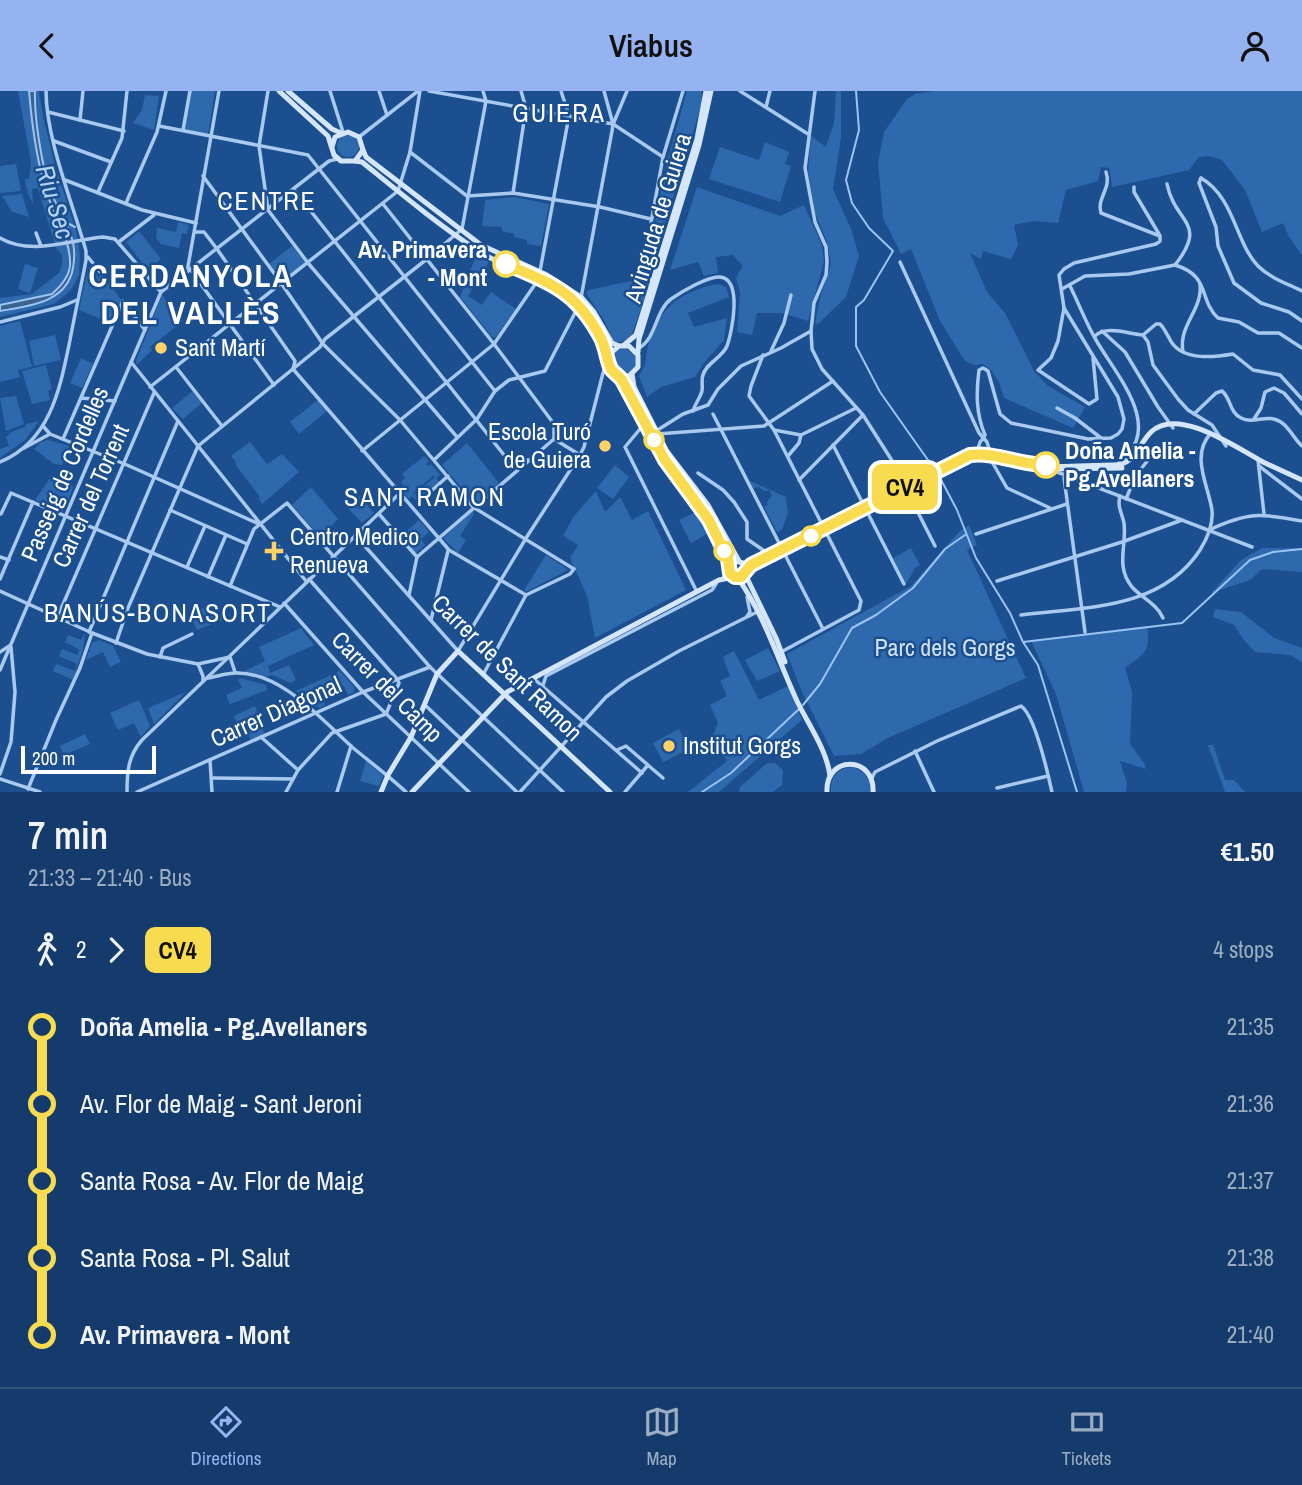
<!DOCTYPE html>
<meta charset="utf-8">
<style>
:root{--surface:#143b6b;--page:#1d4271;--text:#f1f3f6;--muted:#9dadc1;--line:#33557e;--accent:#95b2f1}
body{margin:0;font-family:"Archivo Narrow",sans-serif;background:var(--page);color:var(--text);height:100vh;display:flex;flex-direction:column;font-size:26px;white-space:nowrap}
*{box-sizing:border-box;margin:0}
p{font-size:23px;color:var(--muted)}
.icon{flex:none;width:38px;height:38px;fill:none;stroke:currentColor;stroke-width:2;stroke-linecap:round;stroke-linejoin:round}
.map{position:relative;height:701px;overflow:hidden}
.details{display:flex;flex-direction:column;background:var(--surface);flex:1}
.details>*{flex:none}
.badge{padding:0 14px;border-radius:10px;font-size:24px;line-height:46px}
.scale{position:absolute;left:21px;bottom:18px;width:135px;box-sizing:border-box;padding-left:7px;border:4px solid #fff;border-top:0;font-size:19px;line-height:24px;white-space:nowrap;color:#fff;-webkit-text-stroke:5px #1b4f8f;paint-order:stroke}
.map>.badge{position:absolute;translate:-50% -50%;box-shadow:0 0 0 4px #fff}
.legs{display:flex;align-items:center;gap:10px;height:77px;padding:0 28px;font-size:23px}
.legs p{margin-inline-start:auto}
.head{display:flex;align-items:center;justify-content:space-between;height:119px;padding:0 28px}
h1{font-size:38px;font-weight:600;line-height:52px}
ul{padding:0 28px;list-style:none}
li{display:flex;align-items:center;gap:24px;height:77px;font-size:26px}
li i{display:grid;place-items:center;width:10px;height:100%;margin:0 9px;background:currentColor}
li i::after{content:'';width:18px;height:18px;margin:-9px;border:5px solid;border-radius:50%;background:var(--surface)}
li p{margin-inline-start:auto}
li:first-child i{background:linear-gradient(#0000 50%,currentColor 0)}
li:last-child i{background:linear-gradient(currentColor 50%,#0000 0)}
header{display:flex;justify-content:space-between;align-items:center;height:91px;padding:0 28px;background:var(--accent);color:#111;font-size:32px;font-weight:600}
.menu{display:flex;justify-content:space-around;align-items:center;height:98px;border-top:2px solid var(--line);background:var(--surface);font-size:19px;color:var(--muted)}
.menu a{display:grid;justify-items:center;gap:4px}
.menu .current{color:var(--accent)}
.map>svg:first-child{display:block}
.green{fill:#2e69ad}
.water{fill:#3c6290;stroke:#9cc4f0;stroke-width:2}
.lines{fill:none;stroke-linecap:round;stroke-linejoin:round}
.stream{stroke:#9cc4f0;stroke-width:2}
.street{stroke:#a9c9ee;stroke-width:3.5}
.secondary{stroke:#d6e6fa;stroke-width:5}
.line-1-casing{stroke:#fff;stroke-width:16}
.line-1{stroke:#f9db4f;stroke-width:10}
.stop-1-dot{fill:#fff;stroke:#f9db4f;stroke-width:3.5}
.poi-dot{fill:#ffd166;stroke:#1b4f8f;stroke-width:2.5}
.labels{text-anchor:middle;stroke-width:5;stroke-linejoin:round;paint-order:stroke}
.street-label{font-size:24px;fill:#fff;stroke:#1b4f8f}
.stop-label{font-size:24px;font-weight:bold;fill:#fff;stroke:#1b4f8f;text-anchor:end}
.poi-label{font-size:24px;fill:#fff;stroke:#1b4f8f;text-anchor:start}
.park-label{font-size:24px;fill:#cfe3fa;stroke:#1b4f8f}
.neighbourhood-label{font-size:26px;letter-spacing:2px;fill:#fff;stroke:#1b4f8f}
.water-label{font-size:26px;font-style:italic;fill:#b5d3f5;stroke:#1b4f8f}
.district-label{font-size:32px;font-weight:bold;letter-spacing:2px;fill:#fff;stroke:#1b4f8f}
</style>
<header><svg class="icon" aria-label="back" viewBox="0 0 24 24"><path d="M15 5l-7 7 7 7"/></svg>Viabus<svg class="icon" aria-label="person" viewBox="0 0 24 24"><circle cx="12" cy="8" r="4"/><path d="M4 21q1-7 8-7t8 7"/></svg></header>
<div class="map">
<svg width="1302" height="701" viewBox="0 0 1302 701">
<rect width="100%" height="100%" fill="#1b4f8f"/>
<g class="green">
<path d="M18,0H39L43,26L54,70L77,144L80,165L79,184L71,199L54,213L0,226V207L32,203L59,182L62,174V164L56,157L38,97L32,98L33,113L27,101L28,98H26L25,88H29L31,71Z"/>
<path d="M190,0H215L208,44L183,39Z"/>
<path d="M687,0H702L701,15L650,181L646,177L667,71Z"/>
<path d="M836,0H841V47L833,98L851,138L859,165L846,206L818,233L815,232L820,207L831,173L827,151L815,122L808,79L811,45L826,56L834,32Z"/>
<path d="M934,0H1302V164L1289,146L1283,132L1262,141L1245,99L1222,69L1210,65L1199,66L1189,79L1112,96L1109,77L1101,76L1098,90L1066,99L1058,132L1034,130L1014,134L1018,154L1011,168L983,160L981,168L970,162L987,201L1005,222L1034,280L1048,295L1085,316L1073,337L1004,307L999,291L991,279L983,273L975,274L965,270L940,230L911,158L901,163L883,127L878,71L884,41L907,8L915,3Z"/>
<path d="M145,4L159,5L154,39L133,32L142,19Z"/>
<circle cx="348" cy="55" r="11"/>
<path d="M765,51L789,61L785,73L791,75L780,111L709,88L720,56L759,69Z"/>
<path d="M16,73L21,100L0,102V75Z"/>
<path d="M697,96L780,125L804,114L822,154L824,171L808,230L782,222H757L752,244L737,241L740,201L736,187L743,175L733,164L716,166L718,182L704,185L698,171L670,179Z"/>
<path d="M22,103L29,126L12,121L2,105Z"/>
<path d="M514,106L549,113L541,155L527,153V149L514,146V143L502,140V136L482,135L485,109Z"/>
<path d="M178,131L189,134L187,143L182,142L179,157L161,153L156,147L157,137L176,141Z"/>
<path d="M139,140L161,168L148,179L126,151Z"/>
<path d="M292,155L305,171L282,190L269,173Z"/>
<path d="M476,165L489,171L468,205L482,214L491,201L516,218L496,246H492L460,206Z"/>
<path d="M25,173L38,177L30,202L18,198Z"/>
<path d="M91,176L99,187L101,182L122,210L112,233L79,219L88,177Z"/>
<path d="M640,188L650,193L631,246L621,251H614L604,229L586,202L589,199Z"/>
<path d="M718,193L726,196L729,206L688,222L694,236L727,227L724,249L703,273L695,286L661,296L647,306L639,285C646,275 645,271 647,260C649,247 659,225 669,216C680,204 703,195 718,193Z"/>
<path d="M162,204L183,230L150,256L152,259L137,274L136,270Z"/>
<path d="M20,230L32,276L18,279L20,286L0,291V235Z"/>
<path d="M55,244L61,269L34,275L29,250Z"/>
<circle cx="624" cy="270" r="12"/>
<path d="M81,267L93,273L82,297L70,292Z"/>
<path d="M46,274L52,298L48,300L50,309L32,313L22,280Z"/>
<path d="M193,300L202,312L183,328L172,317Z"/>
<path d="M16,305L24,333L6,340L0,307Z"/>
<path d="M319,308L327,320L299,343L290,331Z"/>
<path d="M39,330L25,349L0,367V358L9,355L6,346L13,340L25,336L26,333Z"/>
<path d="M48,349L69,355L62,374L54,373L34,358L41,351Z"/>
<path d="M250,351L267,373L282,363L299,381L262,413L259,408L260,406L235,373L236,371L231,365Z"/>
<path d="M467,352L499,392L475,413L442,374Z"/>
<path d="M424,365L429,370L426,373L428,375L431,373L440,384L436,387L439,390L423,404L419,399L435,386L434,384L411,404L417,401L421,406L416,410L412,405L409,408L403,401L406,398L401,391L405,387L402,383Z"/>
<path d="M615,374L629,386L613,408L597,397Z"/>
<path d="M52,384L72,393L73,397L63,421L35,409Z"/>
<path d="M750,390L786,406L788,422L782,439L777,441L764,416L768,414L767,411L772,404L769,399L764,400L759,396L753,397Z"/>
<path d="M311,396L338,428L320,446L292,414Z"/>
<path d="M596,400L605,421L620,406L632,429L648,420L686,499L595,547L587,505L570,467L578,454L563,445L574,425Z"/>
<path d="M360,405L374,422L362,432L347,416Z"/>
<path d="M702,418L714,439L691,452L679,429Z"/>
<path d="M472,420L474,423L460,445L466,449L458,462L443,447Z"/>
<path d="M419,429L429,441L421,448L425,454L415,463L400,446Z"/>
<path d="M969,434L977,454L967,459L1026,587L888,647L861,663L834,665L802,601L787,563L911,495L959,441Z"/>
<path d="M911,457L920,474L915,477L906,493L893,467Z"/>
<path d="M1262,457H1302V481L1262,478L1250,489L1211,502L1241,469Z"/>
<path d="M546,464L567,478L566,480L526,501L524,499Z"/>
<path d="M214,512L222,529L197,539L190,524Z"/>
<path d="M1215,518L1241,521L1274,547L1302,557V571L1290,564L1255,561L1243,548L1234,534L1213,526Z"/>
<path d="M1147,535C1151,561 1145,562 1125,577L1132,601L1130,653L1144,672L1146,678L1120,670L1127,692L1126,701H1084L1056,603L1031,550Z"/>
<path d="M301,537L314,554L268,575L270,582L289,574L296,589L290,592L272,584L265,586L255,582L243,581L265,570L259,556Z"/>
<path d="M85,542L83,559L73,589L53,580L56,573L75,580L77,573L59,565L62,558L77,564L79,559L82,560L65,551L68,544L81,549Z"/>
<path d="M99,549L113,555L121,571L110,576L103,561L86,569L92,552Z"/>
<path d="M768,557L780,580L757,590L745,569Z"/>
<path d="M734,560L759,609L788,595L802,629L719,701H688L727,670L712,647L718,632L710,614L727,605L720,590L730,585L723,566Z"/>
<path d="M340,580L355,597L353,602L348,604L344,595L331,600L330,597L316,604L318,612L324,610L325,614L319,617L296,600Z"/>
<path d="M240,587L266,594L267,599L230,613L226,604L242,597L238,589Z"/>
<path d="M186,601L154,633L148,617Z"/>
<path d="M139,609L150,635L141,646L134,632L118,639L110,622Z"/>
<path d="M255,615L265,644L251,650L243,633L238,635L234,625Z"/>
<path d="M679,638L689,658L663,671L653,652Z"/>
<path d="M85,643L90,653L64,664L60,655Z"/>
<path d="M1208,654H1213L1225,689H1234L1245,701H1225Z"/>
<path d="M366,670L383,685L379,695L360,690Z"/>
<path d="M767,672H775L783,679L782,694L773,701H739L740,696Z"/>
<path d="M851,676C864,679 871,687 870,701H831C830,687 836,678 851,676Z"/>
</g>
<path class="water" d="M29,0H35C34,26 42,77 51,101C57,116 66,130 71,145C75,156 75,166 73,177C67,212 28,215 0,220V214L52,203C61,195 71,183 70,171C70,149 56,128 49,108C37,75 32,35 29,0Z"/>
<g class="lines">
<g class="stream">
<path d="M856,0L859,39L846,89L852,112L869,137L893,160L864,209L856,216V255L880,301L935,379"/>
<path d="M63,130L75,136"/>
<path d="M938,383L957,419L976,467L1010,522L1023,551L1038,574L1077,701"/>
<path d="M1023,551L1182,532L1250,469L1273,461L1302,458"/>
<path d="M803,614L820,593L852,537L876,524L913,497L945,458L965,444"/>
<path d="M702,701L731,682L799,618"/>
</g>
<g class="street">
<path d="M268,0L259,55L268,119L308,172L457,346"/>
<path d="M330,0L343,41"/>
<path d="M379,0L387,24"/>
<path d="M429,0L613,33L663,66"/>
<path d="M740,0L808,43"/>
<path d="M815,0L805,77L815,131L826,156L827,171L826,184L814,212L811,240L812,258L822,278L863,324L891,368L935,455"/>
<path d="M766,16L770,0"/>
<path d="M48,21L124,40"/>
<path d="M80,29L83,0"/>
<path d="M614,31L627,0"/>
<path d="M159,35L308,64L495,300"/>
<path d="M183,39L190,0"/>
<path d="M359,46L418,0"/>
<path d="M54,50L111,71"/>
<path d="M410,61L467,105L513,102L600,116L651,128"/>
<path d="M1106,81C1112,97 1096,108 1101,122L1160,145"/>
<path d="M203,85L279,189L323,253L400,329L473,416L574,478L570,483L526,504"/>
<path d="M1201,87L1199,92L1216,136L1218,155L1234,192L1261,212L1289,221L1302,230"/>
<path d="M1201,87C1235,107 1235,151 1258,175C1270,187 1288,193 1302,200"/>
<path d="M65,89L142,119L196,132"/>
<path d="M1167,93C1175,133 1209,131 1175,174"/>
<path d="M1134,96V101L1159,143"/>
<path d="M294,99L508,369L517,371L528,369"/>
<path d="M98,101L122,47L127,0"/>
<path d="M513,102L526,17L521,0"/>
<path d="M126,112L157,41L166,0"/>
<path d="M383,113L494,253L554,333V348L417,466"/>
<path d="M195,141H204L217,158L295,270L293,278L449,459L526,504"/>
<path d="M36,142L41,155"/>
<path d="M0,147C31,165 70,149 103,146L115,148L161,201"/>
<path d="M120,150L154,124"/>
<path d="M88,166L100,181"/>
<path d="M900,171L979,342L987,351L992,368"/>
<path d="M1175,174C1211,185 1198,208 1218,227L1239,231L1258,242H1279L1302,257"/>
<path d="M190,178L274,294"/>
<path d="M540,180L569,25L561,0"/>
<path d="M187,181L219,0"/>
<path d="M652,190L642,182L663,66L683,0"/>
<path d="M1070,195C1079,213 1086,232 1096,249C1116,284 1166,337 1119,372"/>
<path d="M1062,198L1085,185L1129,183L1175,174"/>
<path d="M581,207L612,40L613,33L604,0"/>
<path d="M0,231L60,216L77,209"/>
<path d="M1102,240L1125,261L1158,316L1173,337"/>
<path d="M1143,244L1156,233H1160C1165,238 1168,246 1172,252C1185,270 1215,266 1233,263L1253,279L1280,284L1302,308"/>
<path d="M1143,244L1148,251L1153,274L1178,308L1188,319L1212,334L1226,355"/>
<path d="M1095,245C1107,234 1128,243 1143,244"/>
<path d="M639,257C656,248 655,220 671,208C681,201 708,185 720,186C743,188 732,241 727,255C722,267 706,272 703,284C701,289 703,295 702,300C700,307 695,313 693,320"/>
<path d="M771,260L784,232L791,204"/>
<path d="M1183,261C1178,234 1203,219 1200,193"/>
<path d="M763,264L751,295L749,305L774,339L861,510L859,519L781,561"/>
<path d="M1093,267L1097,308L1089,313L1038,279L1051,267L1058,250L1064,217L1059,184L1064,178L1074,172L1156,153L1160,150V145"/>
<path d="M131,271L306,490"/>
<path d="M176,276L222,335"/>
<path d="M150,296L398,100L410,61L420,0"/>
<path d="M81,307L115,310"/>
<path d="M1057,317L1075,327L1101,347"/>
<path d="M713,323L823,538"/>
<path d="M1194,323L1216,302L1222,300C1231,307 1229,321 1241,327C1252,333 1263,325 1274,328C1287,331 1293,347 1302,355"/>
<path d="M1254,328L1261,317L1265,301L1274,297L1284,302L1302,323"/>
<path d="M645,332L625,356L697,501"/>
<path d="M43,335L50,343L127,374L259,433"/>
<path d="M774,339L801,344L856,317"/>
<path d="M656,340L683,323L708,314L718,298L741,275L781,257L811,240"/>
<path d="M657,343L764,335L833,290"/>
<path d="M63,348L123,210L145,239"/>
<path d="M554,348L580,364"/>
<path d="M983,348L985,344C976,323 976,302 979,279L983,277L988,280L1000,323L1011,332L1088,348L1111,347L1118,343L1122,338L1124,328L1118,306L1064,217"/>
<path d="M833,354L904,493"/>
<path d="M24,357L50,343"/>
<path d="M362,360L494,253L538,189"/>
<path d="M788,365L799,352L801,344"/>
<path d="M976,365L980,351L983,348"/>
<path d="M434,369L477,328L495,300L509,289L545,280L579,214"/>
<path d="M991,369L1007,397L1050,417"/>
<path d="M1258,369L1264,423"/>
<path d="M0,371C51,350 60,297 70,249C75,222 81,196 86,169V160C73,113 46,48 46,0"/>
<path d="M1259,375L1302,408"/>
<path d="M1052,379L1252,456"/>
<path d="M698,382L723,399L734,411L747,431V448L763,459V469"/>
<path d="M1064,387L1085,541"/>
<path d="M799,389L863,324"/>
<path d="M430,401L448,385"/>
<path d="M1120,405C1117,416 1122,422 1124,432C1127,455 1115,475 1132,496C1142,507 1157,513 1163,527"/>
<path d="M1126,408L1136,384L1157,358"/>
<path d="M170,419L247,453"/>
<path d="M1,423L11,402L280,516"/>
<path d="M379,423L417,466"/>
<path d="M1209,439C1248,421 1260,422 1302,430"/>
<path d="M976,443L1067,413"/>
<path d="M355,444L458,560L528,444L580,364L584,356L603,282L608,268"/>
<path d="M0,466L9,469"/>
<path d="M187,476L205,435"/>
<path d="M208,486L226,444"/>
<path d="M0,488L33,411"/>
<path d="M309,488L397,588"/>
<path d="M997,490L1122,451L1182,429"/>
<path d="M230,495L254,438L287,412L430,576L563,701"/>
<path d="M0,500L92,542L147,563L198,573L230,566L235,581"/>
<path d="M409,504L417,466"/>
<path d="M284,512L363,601L469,701"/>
<path d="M1021,524C1085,516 1161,519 1200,459C1208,446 1215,429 1211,414C1206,390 1192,364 1210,343"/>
<path d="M58,525L154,302"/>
<path d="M747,525L750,521L747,506"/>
<path d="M431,529L448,460"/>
<path d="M89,541L178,330"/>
<path d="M116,552L128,517L198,355L320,256L325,248L427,168L462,138L486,10L483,0"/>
<path d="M0,561L9,555"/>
<path d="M160,566L163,557L192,543"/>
<path d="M198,573L203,585V590"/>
<path d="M0,579L161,201L329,70L337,68"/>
<path d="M484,582L526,504"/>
<path d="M208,587C216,586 226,582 235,582C280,580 321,628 352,656C370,671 389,685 406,701"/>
<path d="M533,587L642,682"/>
<path d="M543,594L546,585L712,499L716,493"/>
<path d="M425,614L517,701"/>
<path d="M261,646L298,679"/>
<path d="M617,659L626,655L648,674L625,701"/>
<path d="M915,660L934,701"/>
<path d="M210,669L212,701"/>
<path d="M649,675L663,687"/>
<path d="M0,683L11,651L15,601L11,556"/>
<path d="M212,687L293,688"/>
<path d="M872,687L875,681L937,650L1021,615C1035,624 1048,683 1052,701"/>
<path d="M0,688L40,701"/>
<path d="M997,697L1048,685"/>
<path d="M28,698L56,629L80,577L92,542"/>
<path d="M127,701C127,681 128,665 142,649L399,403"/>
<path d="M137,701L363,601L430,576"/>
<path d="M286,701L298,679L332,642L386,623L399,592L397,588"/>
<path d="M337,701L351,655"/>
<path d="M520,701L606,606L627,590L679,560L757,521"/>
</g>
<g class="secondary">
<path d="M279,0L328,45L334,64L341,70H355L363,59L359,46L348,41L335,46L332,56"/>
<path d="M288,0L332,38L341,42"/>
<path d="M363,59L366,66L481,154L547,184L581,206L594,221L612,252L619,255"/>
<path d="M355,70L362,71C399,101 437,133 477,159C533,196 585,187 609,266"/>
<path d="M624,254L636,244L697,48L706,0"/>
<path d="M638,261L639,248L699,54L711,0"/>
<path d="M632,283L634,296L666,359L708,414L739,470"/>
<path d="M618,284L629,285L638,276V264L629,255H619L610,263V276L625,293L665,369L709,429L731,474"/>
<path d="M1048,378L1122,377"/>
<path d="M746,478L970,364C990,361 1008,370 1027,373C1055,378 1085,374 1113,374C1136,374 1137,355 1151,341C1178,315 1237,357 1263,371C1276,377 1289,383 1302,389"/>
<path d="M745,483L776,547L785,571"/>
<path d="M737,486C764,523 778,569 797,610C808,633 827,659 830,685"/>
<path d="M724,487L735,470L751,474"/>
<path d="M381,701L388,684L411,646L437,583L458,560L610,701"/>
<path d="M412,701L507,601L719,489L735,486"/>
<path d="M827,701C825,664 875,664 873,701"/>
</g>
</g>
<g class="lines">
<g class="line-1-casing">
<path id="line-1" d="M506,173C552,193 576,200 601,247C606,257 607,271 611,278C614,282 619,285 622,289L665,369L709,429L728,468L730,482L735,486H741L751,474L970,364C996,361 1020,374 1046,374"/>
</g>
<use href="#line-1" class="line-1"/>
</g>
<g class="stop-1-dot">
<circle cx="506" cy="173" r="12"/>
<circle cx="654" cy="349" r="9"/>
<circle cx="1046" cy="374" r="12"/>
<circle cx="811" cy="445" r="9"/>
<circle cx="724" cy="460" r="9"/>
</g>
<g class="poi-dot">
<circle cx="161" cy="257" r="7"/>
<circle cx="605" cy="355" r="7"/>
<path d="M270.5 449.5h7v7h7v7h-7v7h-7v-7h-7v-7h7z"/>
<circle cx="669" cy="655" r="7"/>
</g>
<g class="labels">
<g class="street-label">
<text transform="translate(658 127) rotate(-73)" y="8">Avinguda de Guiera</text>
<text transform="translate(65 383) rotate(-67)" y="8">Passeig de Cordelles</text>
<text transform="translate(91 405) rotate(-66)" y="8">Carrer del Torrent</text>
<text transform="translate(507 577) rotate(44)" y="8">Carrer de Sant Ramon</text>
<text transform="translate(387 596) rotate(45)" y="8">Carrer del Camp</text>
<text transform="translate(276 621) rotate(-24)" y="8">Carrer Diagonal</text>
</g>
<g class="stop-label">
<text x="487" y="167">Av. Primavera<tspan x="487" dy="28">- Mont</tspan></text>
<text x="1065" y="368" text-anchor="start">Doña Amelia -<tspan x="1065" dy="28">Pg.Avellaners</tspan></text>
</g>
<g class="poi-label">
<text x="175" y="265">Sant Martí</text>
<text x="591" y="349" text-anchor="end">Escola Turó<tspan x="591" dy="28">de Guiera</tspan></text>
<text x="290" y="454">Centro Medico<tspan x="290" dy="28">Renueva</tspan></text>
<text x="683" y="663">Institut Gorgs</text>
</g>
<g class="park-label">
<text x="945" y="565">Parc dels Gorgs</text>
</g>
<g class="neighbourhood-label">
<text x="559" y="31">GUIERA</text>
<text x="267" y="119">CENTRE</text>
<text x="425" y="415">SANT RAMON</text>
<text x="158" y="531">BANÚS-BONASORT</text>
</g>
<g class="water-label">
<text transform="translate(55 111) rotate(73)" y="9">Riu Sec</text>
</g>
<g class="district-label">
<text x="191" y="196">CERDANYOLA<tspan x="191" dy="37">DEL VALLÈS</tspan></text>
</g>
</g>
</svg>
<div class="scale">200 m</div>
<b class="badge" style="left:905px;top:396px;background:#f9db4f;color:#111">CV4</b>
</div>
<section class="details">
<div class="head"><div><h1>7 min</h1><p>21:33 – 21:40 · Bus</p></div><b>€1.50</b></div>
<div class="legs"><svg class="icon" aria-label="walk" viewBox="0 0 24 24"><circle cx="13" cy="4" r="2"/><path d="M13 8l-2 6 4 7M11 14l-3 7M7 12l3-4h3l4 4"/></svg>2<svg class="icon" aria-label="forward" viewBox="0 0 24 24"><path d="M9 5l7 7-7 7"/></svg><b class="badge" style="background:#f9db4f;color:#111">CV4</b><p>4 stops</p></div>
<ul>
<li><i style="color:#f9db4f"></i><b>Doña Amelia - Pg.Avellaners</b><p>21:35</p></li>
<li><i style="color:#f9db4f"></i><span>Av. Flor de Maig - Sant Jeroni</span><p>21:36</p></li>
<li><i style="color:#f9db4f"></i><span>Santa Rosa - Av. Flor de Maig</span><p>21:37</p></li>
<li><i style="color:#f9db4f"></i><span>Santa Rosa - Pl. Salut</span><p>21:38</p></li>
<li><i style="color:#f9db4f"></i><b>Av. Primavera - Mont</b><p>21:40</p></li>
</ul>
</section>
<nav class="menu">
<a class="current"><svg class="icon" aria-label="directions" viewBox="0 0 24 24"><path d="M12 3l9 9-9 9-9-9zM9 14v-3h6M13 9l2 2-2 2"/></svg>Directions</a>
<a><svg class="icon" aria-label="map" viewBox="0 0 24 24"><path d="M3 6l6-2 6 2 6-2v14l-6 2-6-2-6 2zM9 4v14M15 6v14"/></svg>Map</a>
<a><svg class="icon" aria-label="tickets" viewBox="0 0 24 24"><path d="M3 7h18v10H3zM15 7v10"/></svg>Tickets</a>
</nav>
